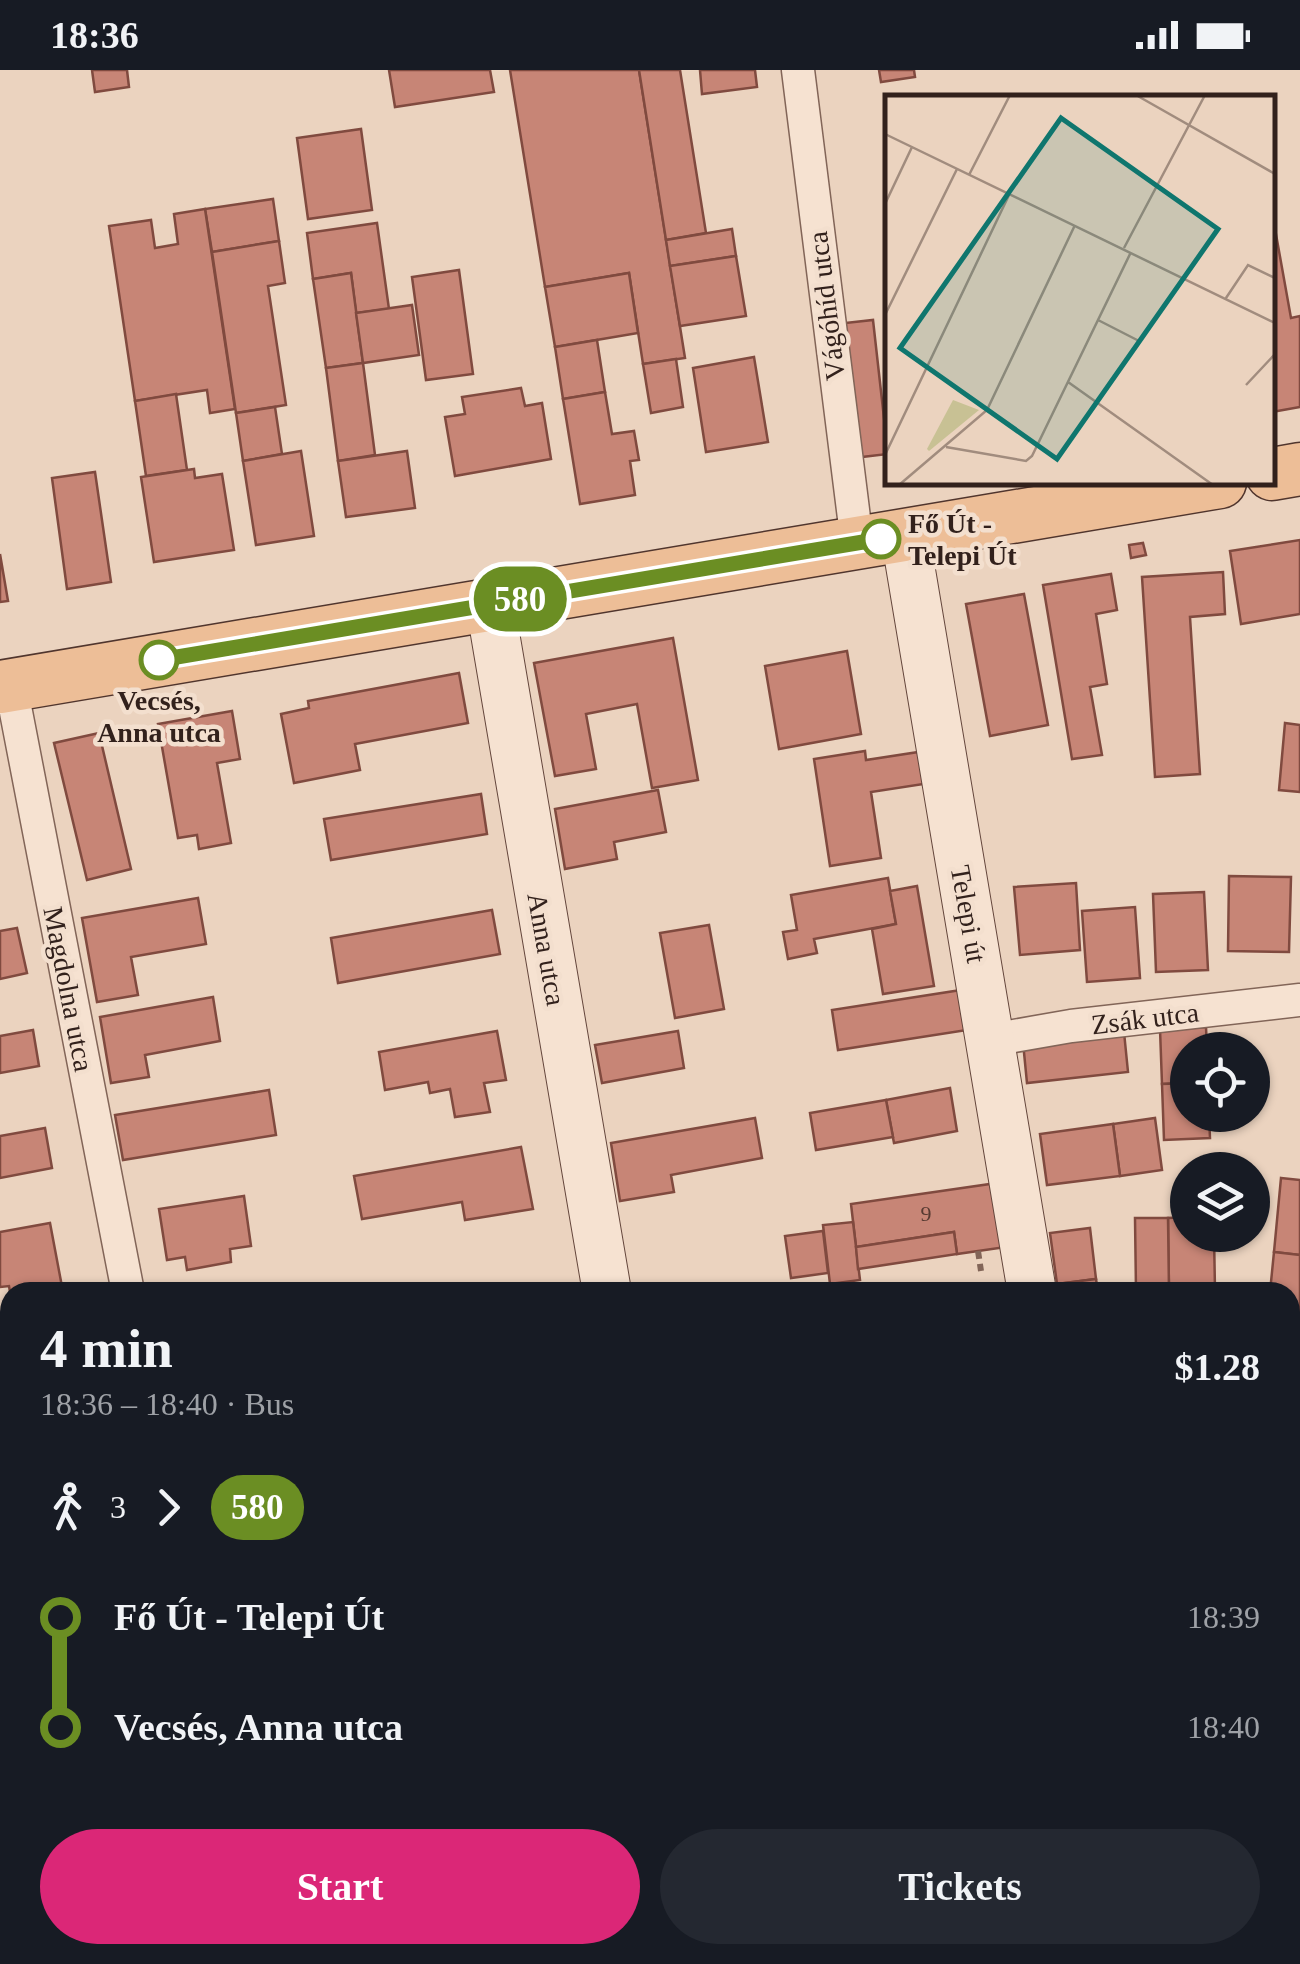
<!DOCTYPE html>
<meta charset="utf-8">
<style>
:root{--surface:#171b24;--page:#242831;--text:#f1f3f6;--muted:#9ea1a6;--accent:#db2777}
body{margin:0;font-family:"Times New Roman",serif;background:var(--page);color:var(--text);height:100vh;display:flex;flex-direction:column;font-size:38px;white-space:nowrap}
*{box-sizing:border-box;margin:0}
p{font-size:32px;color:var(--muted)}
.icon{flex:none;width:55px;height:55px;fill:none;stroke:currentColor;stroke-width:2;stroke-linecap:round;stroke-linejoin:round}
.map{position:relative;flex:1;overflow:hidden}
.side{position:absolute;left:0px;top:1212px;width:1300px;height:682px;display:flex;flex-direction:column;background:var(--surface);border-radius:30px 30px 0 0;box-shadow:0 2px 8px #0004}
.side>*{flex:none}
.badge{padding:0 20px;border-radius:32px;font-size:35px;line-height:65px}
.tools{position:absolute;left:1170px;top:962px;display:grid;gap:20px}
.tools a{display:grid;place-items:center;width:100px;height:100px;border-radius:50%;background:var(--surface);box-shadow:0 2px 8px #0004;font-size:50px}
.map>.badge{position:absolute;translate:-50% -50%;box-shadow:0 0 0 5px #fff}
.legs{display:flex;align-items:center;gap:15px;height:110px;padding:0 40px;font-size:32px}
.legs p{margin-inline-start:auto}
.overview{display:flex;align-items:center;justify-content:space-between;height:170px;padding:0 40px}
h1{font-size:55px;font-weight:700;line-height:75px}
.cta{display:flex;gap:20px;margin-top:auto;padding:20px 40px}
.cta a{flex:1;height:115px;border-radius:60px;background:var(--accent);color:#fff;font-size:40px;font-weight:700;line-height:115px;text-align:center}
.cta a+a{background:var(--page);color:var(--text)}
ul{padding:0 40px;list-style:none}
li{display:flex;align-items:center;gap:35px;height:110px;font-size:38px}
li i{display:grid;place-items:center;width:15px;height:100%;margin:0 12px;background:currentColor}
li i::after{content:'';width:25px;height:25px;margin:-12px;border:8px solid;border-radius:50%;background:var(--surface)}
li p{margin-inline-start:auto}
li:first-child i{background:linear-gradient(#0000 50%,currentColor 0)}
li:last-child i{background:linear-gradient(currentColor 50%,#0000 0)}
.status{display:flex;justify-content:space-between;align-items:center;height:70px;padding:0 50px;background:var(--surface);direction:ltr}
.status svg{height:28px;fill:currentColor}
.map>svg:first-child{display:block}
.building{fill:#c78576;stroke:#804a3f;stroke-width:2.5}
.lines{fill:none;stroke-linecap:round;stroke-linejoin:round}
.street-casing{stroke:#826558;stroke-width:35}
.secondary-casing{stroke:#64463c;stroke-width:50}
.primary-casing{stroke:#50352d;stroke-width:55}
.path{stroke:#826558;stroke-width:6;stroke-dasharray:8 5;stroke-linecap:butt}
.street{stroke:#f6e2d1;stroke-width:32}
.secondary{stroke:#f6e2d1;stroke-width:48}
.primary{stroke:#edbe97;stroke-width:52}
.line-1-casing{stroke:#fff;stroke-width:22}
.line-1{stroke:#6b8e23;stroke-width:15}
.stop-1-dot{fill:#fff;stroke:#6b8e23;stroke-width:5}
.labels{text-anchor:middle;stroke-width:9;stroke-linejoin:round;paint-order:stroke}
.number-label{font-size:22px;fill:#573a32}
.street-label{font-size:28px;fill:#32211c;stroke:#f3dfce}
.stop-label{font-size:28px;font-weight:bold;fill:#32211c;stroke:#f3dfce;text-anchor:start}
.inset-road{fill:none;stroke:#a18c7e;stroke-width:2.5}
.view{fill:#0f766e;fill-opacity:0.15;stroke:#0f766e;stroke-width:5}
.inset-edge{fill:none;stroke:#32211c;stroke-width:5}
</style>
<div class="status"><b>18:36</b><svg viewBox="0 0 49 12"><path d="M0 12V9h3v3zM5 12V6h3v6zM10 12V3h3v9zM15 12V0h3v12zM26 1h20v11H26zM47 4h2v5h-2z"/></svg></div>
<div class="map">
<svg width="1300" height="1894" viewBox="0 0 1300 1894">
<rect width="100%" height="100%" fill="#ebd3bf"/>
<g class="building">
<path d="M92,0H127L129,17L95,22Z"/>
<path d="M389,0H490L494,22L395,37Z"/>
<path d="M510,0H639L685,288L643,294L629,203L545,217Z"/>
<path d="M639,0H680L706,163L666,170Z"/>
<path d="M700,0H755L757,17L702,24Z"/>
<path d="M879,0H914L915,7L881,12Z"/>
<path d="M361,59L372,140L308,149L297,68Z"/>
<path d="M273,129L279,171L212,182L205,139Z"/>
<path d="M205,139L235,339L210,343L207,320L135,331L109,156L151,150L155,178L178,174L174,144Z"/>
<path d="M1272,142L1291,248L1300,246V337L1272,342Z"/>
<path d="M377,153L389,239L356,243L351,203L313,209L307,163Z"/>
<path d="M732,159L736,186L670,196L666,170Z"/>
<path d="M279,171L285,213L268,216L286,335L236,343L212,182Z"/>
<path d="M736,186L746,246L680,256L670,196Z"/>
<path d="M459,200L473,304L426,310L412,207Z"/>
<path d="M351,203L363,293L326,298L313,209Z"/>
<path d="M629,203L638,263L555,277L545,217Z"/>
<path d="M412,235L419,285L363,293L356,243Z"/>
<path d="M873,250L888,384L853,388L836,254Z"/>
<path d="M597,270L605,322L563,329L555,277Z"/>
<path d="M754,287L768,372L706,382L693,298Z"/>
<path d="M676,289L683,337L651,343L643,294Z"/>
<path d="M363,293L375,385L338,391L326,298Z"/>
<path d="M521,318L525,336L542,333L551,389L455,406L445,347L465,344L462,327Z"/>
<path d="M605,322L612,364L634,361L639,390L630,391L635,425L580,434L563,329Z"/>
<path d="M176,324L187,400L146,406L135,331Z"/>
<path d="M275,337L282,384L243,391L236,343Z"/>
<path d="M301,381L314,466L256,475L243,391Z"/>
<path d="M407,381L415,438L346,447L338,391Z"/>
<path d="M194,399L195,408L222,404L234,480L154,492L141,407Z"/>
<path d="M95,402L111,512L67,519L52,408Z"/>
<path d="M1300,470V544L1241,554L1230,481Z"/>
<path d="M1143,473L1146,485L1131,488L1129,475Z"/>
<path d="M0,484L8,531L0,532Z"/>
<path d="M1223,502L1225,544L1190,547L1200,704L1155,707L1142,507Z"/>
<path d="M1111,504L1117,540L1096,544L1107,614L1090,617L1102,685L1072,689L1043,515Z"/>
<path d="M1024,524L1048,655L990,666L966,534Z"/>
<path d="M673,568L698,710L652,718L637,634L586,644L596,699L555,706L534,593Z"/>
<path d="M847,581L861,664L779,679L765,596Z"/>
<path d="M459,603L468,653L355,674L360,700L294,713L281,644L309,638L308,631Z"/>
<path d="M232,641L240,689L217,693L231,773L199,779L197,765L178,768L158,654Z"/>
<path d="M1285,653L1300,655V722L1279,720Z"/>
<path d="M99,663L131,799L87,810L54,673Z"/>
<path d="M865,681L866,690L925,681L930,713L871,722L881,788L830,796L814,689Z"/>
<path d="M658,720L666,762L614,772L617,789L565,799L555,739Z"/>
<path d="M481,724L487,764L331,790L324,749Z"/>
<path d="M1229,806L1291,807L1289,882L1228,881Z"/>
<path d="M888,808L896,854L814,869L817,883L788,889L783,862L797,860L791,825Z"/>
<path d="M1076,813L1080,880L1020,885L1014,817Z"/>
<path d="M917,816L934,916L883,924L872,859L896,854L890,821Z"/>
<path d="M1204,822L1208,900L1156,902L1153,824Z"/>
<path d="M198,828L206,874L131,887L138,925L97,932L82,848Z"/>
<path d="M1135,837L1140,908L1087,912L1082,841Z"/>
<path d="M492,840L500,884L338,913L331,868Z"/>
<path d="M709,855L724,939L675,948L660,863Z"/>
<path d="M17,858L27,903L0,909V861Z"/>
<path d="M961,920L967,960L838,980L832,940Z"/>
<path d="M213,927L220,971L145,985L149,1007L111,1013L100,947Z"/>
<path d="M1206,957L1207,980H1188V1013L1162,1014L1160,959Z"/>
<path d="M33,960L39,996L0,1003V966Z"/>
<path d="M497,961L506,1010L484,1013L490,1042L455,1047L450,1019L430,1023L428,1012L385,1020L379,982Z"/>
<path d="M678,961L684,998L602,1013L595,975Z"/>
<path d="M1124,962L1128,1002L1027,1013L1023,972Z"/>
<path d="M1188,1013V1045H1209L1210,1068L1164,1070L1162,1014Z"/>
<path d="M950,1018L957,1061L894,1073L886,1030Z"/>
<path d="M269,1020L276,1065L123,1090L115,1045Z"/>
<path d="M886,1030L893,1067L816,1080L810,1043Z"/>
<path d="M755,1048L762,1088L671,1105L674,1122L620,1131L611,1073Z"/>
<path d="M1155,1048L1162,1100L1120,1106L1113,1054Z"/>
<path d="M1113,1054L1120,1106L1047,1115L1040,1064Z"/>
<path d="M45,1058L52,1098L0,1108V1066Z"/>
<path d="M521,1077L533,1139L465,1150L462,1132L362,1149L354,1106Z"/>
<path d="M1281,1108L1300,1110V1185L1274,1182Z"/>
<path d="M997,1113L1006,1177L957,1184L954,1162L856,1177L851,1134Z"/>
<path d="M244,1126L251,1176L230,1179L231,1192L187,1200L185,1187L167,1190L159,1139Z"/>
<path d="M1188,1147V1165H1214L1215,1220L1169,1221L1168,1148Z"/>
<path d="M1135,1148H1168L1169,1221H1136Z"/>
<path d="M853,1152L860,1210L830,1214L823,1155Z"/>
<path d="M50,1153L63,1222H10L9,1216L0,1217V1162Z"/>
<path d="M1090,1158L1096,1209L1057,1214L1050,1163Z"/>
<path d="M823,1161L828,1203L791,1208L785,1166Z"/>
<path d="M954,1162L957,1184L858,1199L856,1177Z"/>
<path d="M1274,1182L1300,1185V1346L1290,1345V1222H1270Z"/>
<path d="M1096,1209L1098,1222H1058L1057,1214Z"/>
<path d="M311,1215L312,1222H267Z"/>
<path d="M1002,1217L1003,1222H966Z"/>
<path d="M1215,1220V1222H1169V1221Z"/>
<path d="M10,1266V1307L0,1309V1268Z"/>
<path d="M10,1364V1408L0,1410V1366Z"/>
<path d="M10,1547V1633L0,1635V1549Z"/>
<path d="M1290,1548L1296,1549L1290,1665Z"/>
<path d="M10,1772V1833L0,1835V1774Z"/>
<path d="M10,1875V1885H47L48,1889L0,1894V1877Z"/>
<path d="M72,1885H181L183,1894H73Z"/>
<path d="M470,1885H564L565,1894H471Z"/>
<path d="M1196,1885H1257L1259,1894H1198Z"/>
</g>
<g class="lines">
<g class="street-casing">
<g id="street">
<path d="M798,0L857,472"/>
<path d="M11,616L128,1222"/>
<path d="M991,970L1071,956L1300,930"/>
<path d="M1290,1427H1300"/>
<path d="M253,1885L255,1894"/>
</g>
</g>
<g class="secondary-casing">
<g id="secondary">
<path d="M905,465L1032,1222"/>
<path d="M490,534L607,1222"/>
<path d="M723,1885L724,1894"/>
<path d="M1137,1885L1138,1894"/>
</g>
</g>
<g class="primary-casing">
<g id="primary">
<path d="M1272,404L1300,399"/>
<path d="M0,617L1220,412"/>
</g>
</g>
<path class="path" d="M978,1181L981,1201"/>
<use href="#street" class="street"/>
<use href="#secondary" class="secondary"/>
<use href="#primary" class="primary"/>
</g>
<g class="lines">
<g class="line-1-casing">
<path id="line-1" d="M159,590L881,469"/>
</g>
<use href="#line-1" class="line-1"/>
</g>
<g class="stop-1-dot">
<circle cx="881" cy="469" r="18"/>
<circle cx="159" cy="590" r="18"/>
</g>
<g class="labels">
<g class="number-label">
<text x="926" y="1151">9</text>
</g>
<g class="street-label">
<text transform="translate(826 236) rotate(-97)" y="10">Vágóhíd utca</text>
<text transform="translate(969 844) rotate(80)" y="10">Telepi út</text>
<text transform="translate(547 879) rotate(80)" y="10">Anna utca</text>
<text transform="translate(69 919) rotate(79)" y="10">Magdolna utca</text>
<text transform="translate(1145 948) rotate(-7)" y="10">Zsák utca</text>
</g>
<g class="stop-label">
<text x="908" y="463">Fő Út -<tspan x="908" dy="32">Telepi Út</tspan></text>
<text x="159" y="640" text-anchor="middle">Vecsés,<tspan x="159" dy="32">Anna utca</tspan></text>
</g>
</g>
<g transform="translate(885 25)">
<rect width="390" height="390" fill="#ebd3bf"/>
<path d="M68,305L94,315L44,356L42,354Z" fill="#c8c194"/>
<path class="inset-road" d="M251,0L390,79M0,39L390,228M84,80L125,0M0,109L27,52M239,153L320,0M341,203L363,170L390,183M0,220L72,74M213,225L256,247M183,287L328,390M361,290L390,259M61,352L141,366L147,361L246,157M0,360L124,100M14,390L102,315L190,130"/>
<path class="view" d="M176,23L333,134L172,364L15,253Z"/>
<rect width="390" height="390" class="inset-edge"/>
</g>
</svg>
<div class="tools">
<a><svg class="icon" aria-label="locate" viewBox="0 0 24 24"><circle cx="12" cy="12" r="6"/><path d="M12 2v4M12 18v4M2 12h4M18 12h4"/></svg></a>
<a><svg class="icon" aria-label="layers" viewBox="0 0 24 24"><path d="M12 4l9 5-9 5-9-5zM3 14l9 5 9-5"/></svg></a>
</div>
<b class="badge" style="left:520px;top:529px;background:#6b8e23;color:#fff">580</b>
<section class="side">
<div class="overview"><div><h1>4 min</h1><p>18:36 – 18:40 · Bus</p></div><b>$1.28</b></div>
<div class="legs"><svg class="icon" aria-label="walk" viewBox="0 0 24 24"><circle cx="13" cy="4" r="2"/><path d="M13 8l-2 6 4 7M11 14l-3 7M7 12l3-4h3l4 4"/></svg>3<svg class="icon" aria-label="forward" viewBox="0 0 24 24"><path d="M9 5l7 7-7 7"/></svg><b class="badge" style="background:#6b8e23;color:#fff">580</b></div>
<ul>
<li><i style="color:#6b8e23"></i><b>Fő Út - Telepi Út</b><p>18:39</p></li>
<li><i style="color:#6b8e23"></i><b>Vecsés, Anna utca</b><p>18:40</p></li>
</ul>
<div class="cta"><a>Start</a><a>Tickets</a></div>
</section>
</div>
